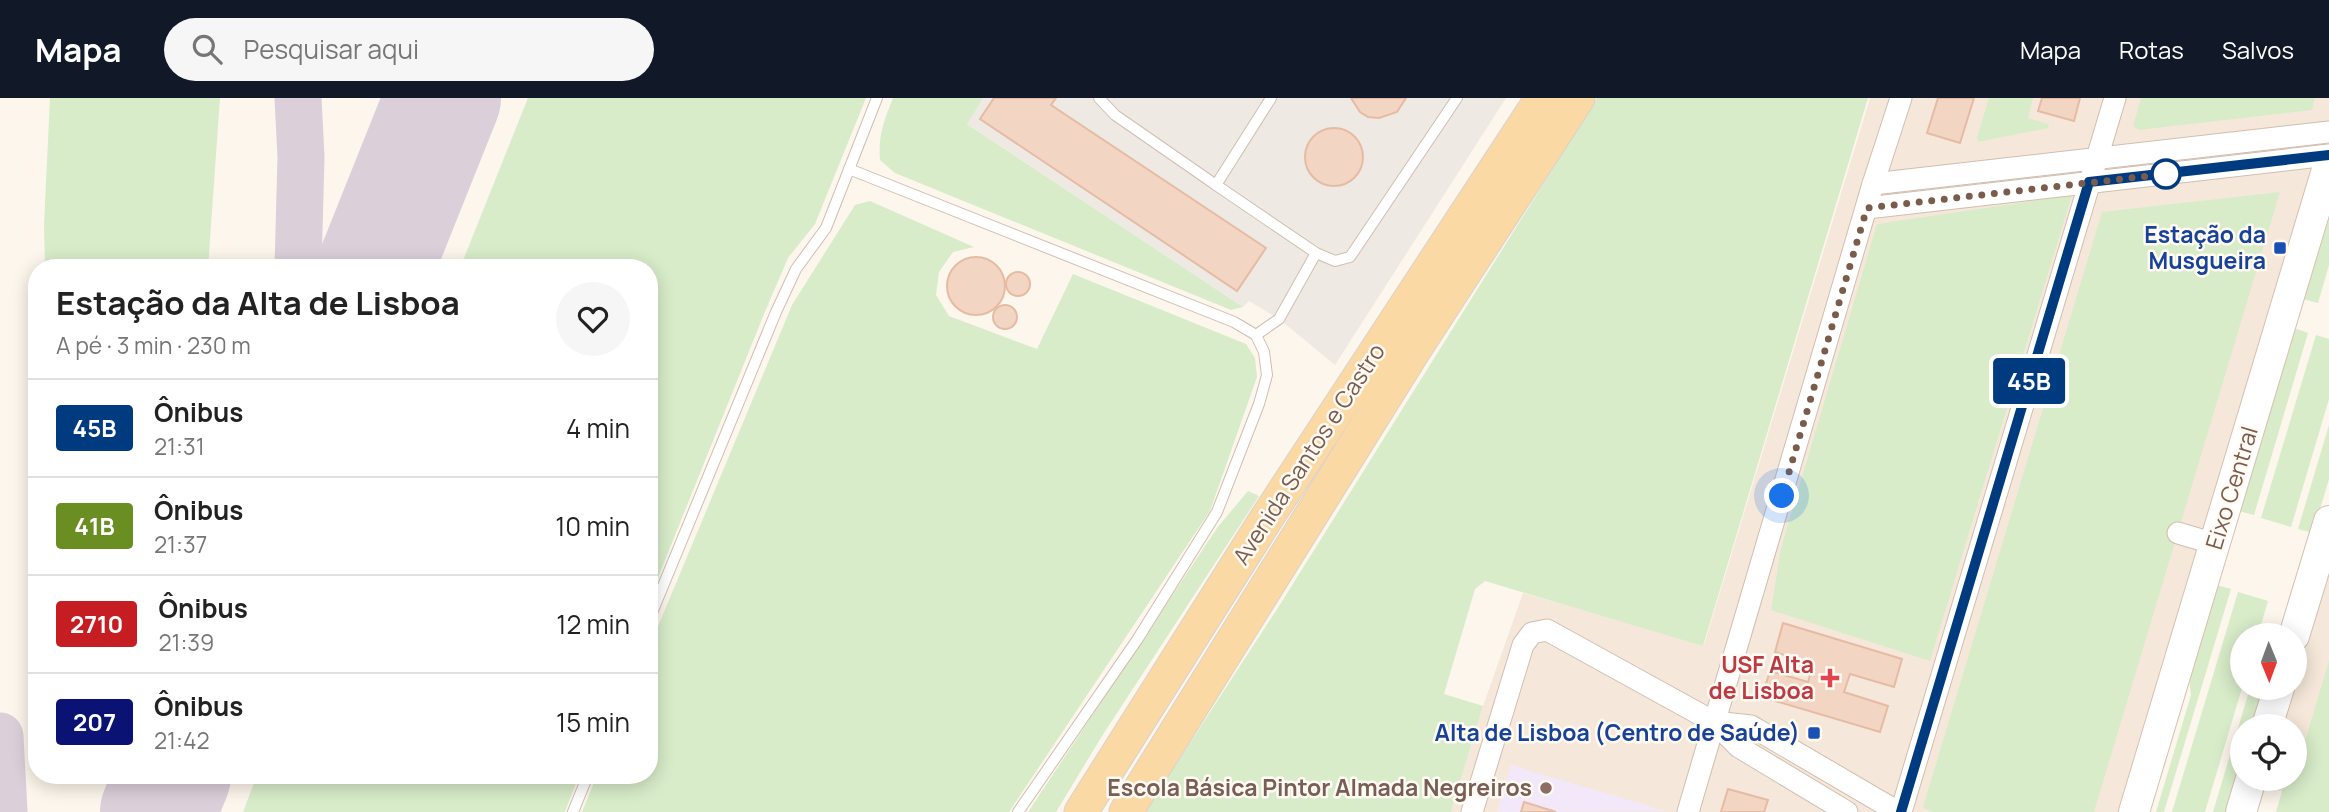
<!DOCTYPE html>
<html lang="pt">
<meta charset="utf-8">
<style>
:root{--surface:#fff;--page:#f6f6f6;--text:#222;--muted:#767676;--line:#e0e0e0;--accent:#111827}
body{margin:0;font-family:Manrope,sans-serif;background:var(--page);color:var(--text);height:100vh;display:flex;flex-direction:column;font-size:26px;white-space:nowrap}
*{box-sizing:border-box;margin:0}
p{font-size:23px;color:var(--muted)}
.icon{flex:none;width:38px;height:38px;fill:none;stroke:currentColor;stroke-width:2;stroke-linecap:round;stroke-linejoin:round}
.map{position:relative;flex:1;overflow:hidden}
.side{position:absolute;left:28px;top:161px;width:630px;height:525px;display:flex;flex-direction:column;background:var(--surface);border-radius:28px;box-shadow:0 4px 18px #0003}
.side>*{flex:none}
.badge{padding:0 14px;border-radius:5px;font-size:24px;line-height:46px}
.needle{width:46px;rotate:179deg}
.controls{position:absolute;left:2230px;top:525px;display:grid;gap:14px}
.controls a{display:grid;place-items:center;width:77px;height:77px;border-radius:50%;background:var(--surface);box-shadow:0 4px 18px #0003;font-size:35px}
.you{position:absolute;width:35px;height:35px;margin:-18px;border:5px solid #fff;border-radius:50%;background:#1a73e8;box-shadow:0 0 0 10px #1a73e833}
.map>.badge{position:absolute;translate:-50% -50%;box-shadow:0 0 0 4px #fff}
.round{display:grid;place-items:center;flex:none;width:74px;height:74px;border-radius:37px;background:var(--page)}
.summary{display:flex;align-items:center;justify-content:space-between;height:119px;padding:0 28px}
h1{font-size:33px;font-weight:700;line-height:52px}
ul{padding:0;list-style:none}
li{display:flex;align-items:center;gap:21px;height:98px;padding:0 28px;border-top:2px solid var(--line)}
li div{flex:1}
li b{display:block;font-size:26px}
li em{font-style:normal}
li .badge{min-width:77px;font-weight:700;text-align:center}
header{display:flex;align-items:center;gap:42px;box-sizing:border-box;height:98px;padding:0 35px;background:var(--accent);color:#fff}
header strong{font-size:33px}
nav{display:flex;gap:38px;margin-inline-start:auto;font-size:24px}
.search{width:490px;height:63px;background:var(--page);display:flex;align-items:center;gap:18px;box-sizing:border-box;padding:0 24px;border-radius:38px;color:var(--muted);font-size:26px}
.map>svg:first-child{display:block}
.residential{fill:#f5e8da}
.industrial{fill:#efe9e4}
.education{fill:#f3e8fa}
.green{fill:#d8ecc9}
.lines{fill:none;stroke-linecap:round;stroke-linejoin:round}
.taxiway{stroke:#dbcfda;stroke-width:47}
.runway{stroke:#dbcfda;stroke-width:116}
.building{fill:#f3d5c3;stroke:#e6bba3;stroke-width:2}
.service-casing{stroke:#d1beb0;stroke-width:12}
.minor-casing{stroke:#d1beb0;stroke-width:23}
.secondary-casing{stroke:#d6c0b0;stroke-width:32}
.primary-casing{stroke:#dad1cd;stroke-width:35}
.service{stroke:#fff;stroke-width:10}
.minor{stroke:#fff;stroke-width:21}
.secondary{stroke:#fff;stroke-width:30}
.primary{stroke:#fbd9a5;stroke-width:33}
.line-casing{stroke:#fff;stroke-width:16}
.line{stroke:#003b80;stroke-width:10}
.walk{stroke:#7a5c4d;stroke-width:7;stroke-dasharray:0 12.6}
.stop-dot{fill:#fff;stroke:#003b80;stroke-width:3.5}
.transit-dot{fill:#1a4fb4;stroke:#fffaf3;stroke-width:2.5}
.health-dot{fill:#e0444e;stroke:#fffaf3;stroke-width:2.5}
.education-dot{fill:#8d6e63;stroke:#fffaf3;stroke-width:2.5}
.labels{text-anchor:middle;stroke-width:5;stroke-linejoin:round;paint-order:stroke}
.transit-label{font-size:23px;font-weight:bold;fill:#164399;stroke:#fffaf3;text-anchor:end}
.street-label{font-size:23px;fill:#7a5c4d;stroke:#fffaf3}
.health-label{font-size:23px;font-weight:bold;fill:#be3a42;stroke:#fffaf3;text-anchor:end}
.education-label{font-size:23px;font-weight:bold;fill:#785e54;stroke:#fffaf3;text-anchor:end}
</style>
<header>
<strong>Mapa</strong>
<div class="search"><svg class="icon" aria-label="search" viewBox="0 0 24 24"><circle cx="10" cy="10" r="6"/><path d="M15 15l6 6"/></svg>Pesquisar aqui</div>
<nav><a>Mapa</a><a>Rotas</a><a>Salvos</a></nav>
</header>
<div class="map">
<svg width="2329" height="714" viewBox="0 0 2329 714">
<rect width="100%" height="100%" fill="#fdf6ec"/>
<g class="residential">
<path d="M1870,0H2329V34L2126,714H1451L1483,608L1523,495L1704,547Z"/>
<path d="M2329,457V706L2259,687L2261,681H2294V628H2277L2289,590H2294V571Z"/>
</g>
<path class="industrial" d="M983,0H1506L1335,267L1279,221L1249,203L1243,209L966,25Z"/>
<path class="education" d="M1511,667L1665,713L1497,714Z"/>
<g class="green">
<path d="M50,0H220L208,170H45L44,127Z"/>
<path d="M528,0H866L815,126L788,160L764,216L649,502V170H460Z"/>
<path d="M893,0H983L967,26L1243,209L1231,212L895,75L880,62C878,37 884,23 893,0Z"/>
<path d="M1597,0H1868L1703,548L1485,483L1475,491L1444,596L1483,608L1451,714H1145L1281,505Z"/>
<path d="M1989,0H2033L2028,20L2049,26L2048,30L1978,44L1977,39Z"/>
<path d="M2141,0H2315L2312,12L2139,32L2133,28Z"/>
<path d="M2280,94L2094,714H1932L1923,709L2102,114Z"/>
<path d="M2072,97L1930,563L1771,512L1781,450L1877,126Z"/>
<path d="M870,103L974,149L953,154L939,174L936,197L949,218L1037,251L1073,176L1246,246L1255,260L1257,279L1210,413L1009,714H582L597,677H649V550L792,207L855,107Z"/>
<path d="M2329,111V167L2318,205L2303,201Z"/>
<path d="M2294,230L2308,235L2254,417L2239,413Z"/>
<path d="M2316,237L2329,241V301L2291,429L2261,420Z"/>
<path d="M2329,327V381L2313,435L2298,431Z"/>
<path d="M1248,393L1259,398L1102,638L1056,714H1028L1217,430Z"/>
<path d="M2217,487L2231,491L2164,714H2156L2191,597L2189,580Z"/>
<path d="M2238,494L2268,503L2258,537H2242V590L2205,714H2172Z"/>
<path d="M2329,562V714H2276L2285,683L2291,685L2294,681Z"/>
<path d="M2250,590H2266L2255,628H2242V671L2229,714H2213Z"/>
<path d="M257,677H579L565,714H243Z"/>
</g>
<g class="lines">
<g class="taxiway">
<path d="M298,170L301,59L298,0"/>
<path d="M0,638L4,714"/>
</g>
<g class="runway">
<path d="M375,170L443,0"/>
<path d="M158,714L173,677"/>
</g>
</g>
<g class="building">
<path d="M994,0H1056L1051,7L1266,150L1237,193L980,21Z"/>
<path d="M1351,0H1406L1397,14L1379,20L1368,19L1360,14Z"/>
<path d="M1938,0H1974L1960,45L1927,35Z"/>
<path d="M2042,0H2080L2074,23L2038,13Z"/>
<circle cx="1334" cy="59" r="29"/>
<circle cx="976" cy="188" r="29"/>
<circle cx="1018" cy="186" r="12"/>
<circle cx="1005" cy="219" r="12"/>
<path d="M1783,525L1902,561L1894,589L1850,576L1844,594L1888,608L1880,634L1762,599L1770,573L1808,584L1813,566L1775,554Z"/>
<path d="M1728,691L1768,702L1764,714H1721Z"/>
<path d="M1524,704L1556,714H1521Z"/>
</g>
<g class="lines">
<g class="service-casing">
<g id="service">
<path d="M1099,0L1115,17L1216,87L1271,0"/>
<path d="M849,71L1234,224L1256,237"/>
<path d="M1216,87L1316,155L1335,163L1350,159L1457,0"/>
<path d="M649,522L776,214L796,171L826,130L877,0"/>
<path d="M573,714L588,677"/>
<path d="M1018,714L1137,542L1217,414L1259,306L1267,277L1264,254L1256,237L1279,221L1316,155"/>
</g>
</g>
<g class="minor-casing">
<g id="minor">
<path d="M1873,86L2329,34"/>
<path d="M1867,110L2329,57"/>
<path d="M2178,435L2215,446"/>
<path d="M1714,624L1751,628L1898,714"/>
<path d="M1472,714L1523,547L1532,535L1547,532L1714,624L1739,649L1847,714"/>
<path d="M1688,714L1873,86L1901,0"/>
<path d="M1901,714L2115,0"/>
</g>
</g>
<g class="secondary-casing">
<g id="secondary">
<path d="M2294,538L2329,423"/>
<path d="M2267,628L2279,590"/>
<path d="M2134,714L2329,65"/>
<path d="M2241,714L2251,681"/>
</g>
</g>
<g class="primary-casing">
<g id="primary">
<path d="M1081,714L1268,418L1542,0"/>
<path d="M1126,714L1413,254L1578,0"/>
</g>
</g>
<use href="#service" class="service"/>
<use href="#minor" class="minor"/>
<use href="#secondary" class="secondary"/>
<use href="#primary" class="primary"/>
</g>
<g class="lines">
<g class="line-casing">
<path id="line" d="M1901,714L2089,84L2329,57"/>
</g>
<use href="#line" class="line"/>
<path class="walk" d="M1782,398L1867,110L2166,76"/>
</g>
<circle class="stop-dot" cx="2166" cy="76" r="14"/>
<g class="transit-dot">
<rect x="2273" y="143" width="14" height="14" rx="3.5"/>
<rect x="1807" y="628" width="14" height="14" rx="3.5"/>
</g>
<path class="health-dot" d="M1826.5 569.5h7v7h7v7h-7v7h-7v-7h-7v-7h7z"/>
<circle class="education-dot" cx="1546" cy="690" r="7"/>
<g class="labels">
<g class="transit-label">
<text x="2266" y="145">Estação da<tspan x="2266" dy="26">Musgueira</tspan></text>
<text x="1800" y="643">Alta de Lisboa (Centro de Saúde)</text>
</g>
<g class="street-label">
<text transform="translate(1309 356) rotate(-57)" y="8">Avenida Santos e Castro</text>
<text transform="translate(2232 390) rotate(-73)" y="8">Eixo Central</text>
</g>
<g class="health-label">
<text x="1814" y="575">USF Alta<tspan x="1814" dy="26">de Lisboa</tspan></text>
</g>
<g class="education-label">
<text x="1532" y="698">Escola Básica Pintor Almada Negreiros</text>
</g>
</g>
</svg>
<div class="controls">
<a><svg class="needle" viewBox="-14 -14 28 28"><path d="M0-13l5 13h-10z" fill="#e53935"/><path d="M0 13l5-13h-10z" fill="#767676"/></svg></a>
<a><svg class="icon" aria-label="locate" viewBox="0 0 24 24"><circle cx="12" cy="12" r="6"/><path d="M12 2v4M12 18v4M2 12h4M18 12h4"/></svg></a>
</div>
<div class="you" style="left:1782px;top:398px"></div>
<b class="badge" style="left:2029px;top:283px;background:#003b80;color:#fff">45B</b>
<section class="side">
<div class="summary"><div><h1>Estação da Alta de Lisboa</h1><p>A pé · 3 min · 230 m</p></div><a class="round"><svg class="icon" aria-label="heart" viewBox="0 0 24 24"><path d="M12 20l-8-8c-3-5 5-10 8-4 3-6 11-1 8 4z"/></svg></a></div>
<ul>
<li><span class="badge" style="background:#003b80;color:#fff">45B</span><div><b>Ônibus</b><p>21:31</p></div><em>4 min</em></li>
<li><span class="badge" style="background:#6b8e23;color:#fff">41B</span><div><b>Ônibus</b><p>21:37</p></div><em>10 min</em></li>
<li><span class="badge" style="background:#c61d23;color:#fff">2710</span><div><b>Ônibus</b><p>21:39</p></div><em>12 min</em></li>
<li><span class="badge" style="background:#0a1274;color:#fff">207</span><div><b>Ônibus</b><p>21:42</p></div><em>15 min</em></li>
</ul>
</section>
</div>
